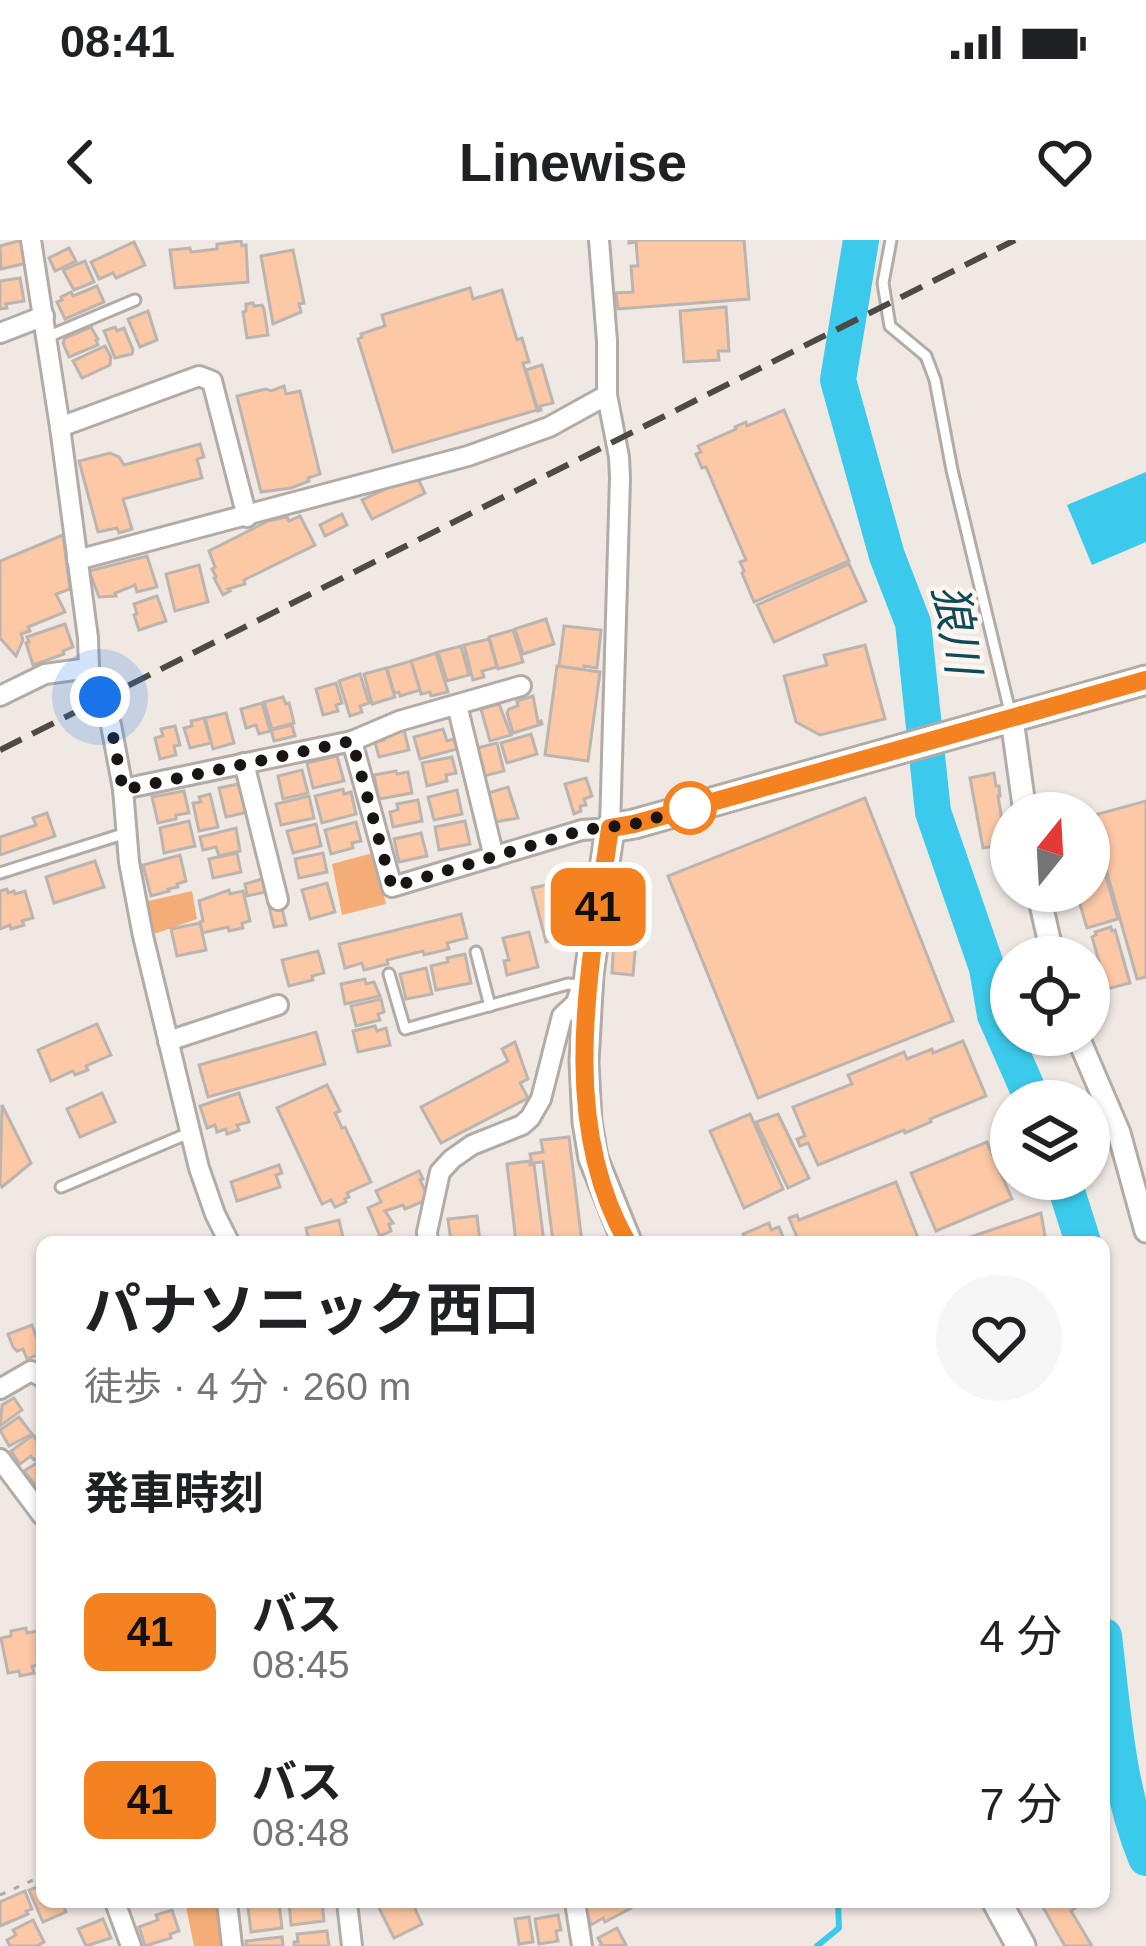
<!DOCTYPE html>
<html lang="ja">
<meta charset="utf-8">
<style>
:root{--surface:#fff;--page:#f6f6f6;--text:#202124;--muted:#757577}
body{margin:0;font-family:Helvetica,"Noto Sans JP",sans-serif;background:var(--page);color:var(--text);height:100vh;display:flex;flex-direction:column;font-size:45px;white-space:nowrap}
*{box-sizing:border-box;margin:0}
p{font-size:39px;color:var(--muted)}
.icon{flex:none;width:66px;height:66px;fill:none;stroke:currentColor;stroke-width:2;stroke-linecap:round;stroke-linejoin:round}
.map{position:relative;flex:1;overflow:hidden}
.panel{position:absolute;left:36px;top:996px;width:1074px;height:672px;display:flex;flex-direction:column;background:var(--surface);border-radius:18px;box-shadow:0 3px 9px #0004}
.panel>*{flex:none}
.badge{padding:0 24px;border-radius:18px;font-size:42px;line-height:78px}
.needle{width:78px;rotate:18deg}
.buttons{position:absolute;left:990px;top:552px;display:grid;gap:24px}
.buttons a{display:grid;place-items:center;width:120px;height:120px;border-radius:50%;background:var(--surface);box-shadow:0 3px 9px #0004;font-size:60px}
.you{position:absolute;width:60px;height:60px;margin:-30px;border:9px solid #fff;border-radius:50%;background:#1a73e8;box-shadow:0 0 0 18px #1a73e833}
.map>.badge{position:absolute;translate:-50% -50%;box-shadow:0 0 0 6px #fff}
h2{padding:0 48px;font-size:45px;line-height:108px}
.round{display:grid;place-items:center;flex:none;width:126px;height:126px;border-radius:63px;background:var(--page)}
.headline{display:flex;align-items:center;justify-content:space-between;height:204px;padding:0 48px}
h1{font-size:57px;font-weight:700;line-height:90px}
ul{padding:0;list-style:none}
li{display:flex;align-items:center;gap:36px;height:168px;padding:0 48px}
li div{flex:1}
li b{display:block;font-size:45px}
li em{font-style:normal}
li .badge{min-width:132px;font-weight:700;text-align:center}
.status{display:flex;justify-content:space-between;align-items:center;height:84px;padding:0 60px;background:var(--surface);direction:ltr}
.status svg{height:33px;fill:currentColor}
header{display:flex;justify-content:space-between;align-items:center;height:156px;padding:0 48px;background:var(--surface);font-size:54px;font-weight:700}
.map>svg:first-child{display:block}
.green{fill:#f4ad77}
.water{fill:#3bcaeb}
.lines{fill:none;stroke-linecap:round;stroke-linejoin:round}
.stream{stroke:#3bcaeb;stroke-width:6}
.river{stroke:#3bcaeb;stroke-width:36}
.building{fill:#fcc8a6;stroke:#bbb4af;stroke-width:3}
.service-casing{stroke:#b2aba6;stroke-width:15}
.minor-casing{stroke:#b2aba6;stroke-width:24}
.tertiary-casing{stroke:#b2aba6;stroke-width:27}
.primary-casing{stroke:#b2aba6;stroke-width:33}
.path{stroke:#afa9a4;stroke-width:3;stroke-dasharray:6 9;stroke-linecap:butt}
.service{stroke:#fff;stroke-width:9}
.minor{stroke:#fff;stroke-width:18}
.tertiary{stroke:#fff;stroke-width:21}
.primary{stroke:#fff;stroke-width:27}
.rail{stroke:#4d4946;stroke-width:6;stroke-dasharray:24 12;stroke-linecap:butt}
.line-casing{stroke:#fff;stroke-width:27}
.line{stroke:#f58220;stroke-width:18}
.walk{stroke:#181513;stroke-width:12;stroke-dasharray:0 21.6}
.stop-dot{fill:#fff;stroke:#f58220;stroke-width:6}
.labels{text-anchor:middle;stroke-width:9;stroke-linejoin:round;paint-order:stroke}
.water-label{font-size:45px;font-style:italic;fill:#0e4a58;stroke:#fdf6f0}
</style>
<div class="status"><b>08:41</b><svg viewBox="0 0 49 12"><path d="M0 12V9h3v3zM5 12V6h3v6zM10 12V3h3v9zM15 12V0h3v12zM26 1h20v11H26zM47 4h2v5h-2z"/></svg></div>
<header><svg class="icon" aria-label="back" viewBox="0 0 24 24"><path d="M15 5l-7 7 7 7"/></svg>Linewise<svg class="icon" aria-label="heart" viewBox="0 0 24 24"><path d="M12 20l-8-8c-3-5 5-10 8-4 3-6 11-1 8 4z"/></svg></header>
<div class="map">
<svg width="1146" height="1706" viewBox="0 0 1146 1706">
<rect width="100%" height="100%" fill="#f0e8e3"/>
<g class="green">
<path d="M373,613L386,664L342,675L332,624Z"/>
<path d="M192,651L197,679L151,695L144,662Z"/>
<path d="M185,1662H217L221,1706H194Z"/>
</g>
<path class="water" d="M1146,232V302L1092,325L1067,265Z"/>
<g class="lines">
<g class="stream">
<path d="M1104,1545L1121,1539"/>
<path d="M817,1706L839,1688L838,1662"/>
</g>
<g class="river">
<path d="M861,0L838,140L887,316L913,383L933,572L987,728L995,775L1033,861"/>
<path d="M1063,939L1083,1002"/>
<path d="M1104,1396C1113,1471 1117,1547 1146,1618"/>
</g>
</g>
<g class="building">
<path d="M22,0L27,23L1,29L0,6Z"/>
<path d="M629,0H744L749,59L618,69L616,53L633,52L631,26H638L636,2L629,3Z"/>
<path d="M241,1L242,6L246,5L248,42L175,48L170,10L190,8L191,12L217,9V4Z"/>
<path d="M134,2L145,25L116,38L113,33L99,39L91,22Z"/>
<path d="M69,8L76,21L55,31L49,18Z"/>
<path d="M293,10L304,63L299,64L301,72L273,84L261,16Z"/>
<path d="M85,21L94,42L74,50L63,30Z"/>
<path d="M20,38L24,61L6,64L7,68L0,69V41Z"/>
<path d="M97,46L104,62L65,79L57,62L62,60L61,57L71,52L73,56Z"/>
<path d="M470,48L473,59L502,50L517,100L522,98L529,122L523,123L537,170L393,212L358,99L362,97L361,94L385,86L382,75Z"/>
<path d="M253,63L254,66L262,65L264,69L268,95L247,98L243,72L246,71V64Z"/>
<path d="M726,67L729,111H718L719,120L684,122L680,71Z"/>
<path d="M148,71L157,100L140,107L128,79Z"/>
<path d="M91,87L98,99L96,100L98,105L69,117L63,103L65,98Z"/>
<path d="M115,87L117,91L124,88L133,110L132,114L115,118L104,91Z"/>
<path d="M105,106L111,117L110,125L82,138L73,121Z"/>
<path d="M542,125L553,163L540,166L541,170L538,171L526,130Z"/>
<path d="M284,146L286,154L300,151L320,234L308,238L309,241L291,248L261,252L237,156L266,149L271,151Z"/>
<path d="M784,170L849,321L754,362L742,333L744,331L740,322L746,320L706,227L702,228L696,214L701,212L698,206L736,189L735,187L746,182L747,186Z"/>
<path d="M200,204L204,217L197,219L202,238L123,259L132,289L119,293L117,288L98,292L79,221L110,213L119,217L124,225Z"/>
<path d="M418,239L425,253L372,279L362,260L392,246Z"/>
<path d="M342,274L347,285L325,296L320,285Z"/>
<path d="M300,276L315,305L244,340L245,344L228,349L230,351L223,355L214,338L216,337L212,329L215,327L209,311L268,281L287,277L289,281Z"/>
<path d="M63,295L70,349L56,354L65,372L28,387L30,391L21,394L23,400L16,416L0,398V321Z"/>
<path d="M147,316L157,347L137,352L135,345L115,353L116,356L99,357L89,331Z"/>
<path d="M849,324L866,361L774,402L757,365Z"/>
<path d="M199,325L208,362L175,371L166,334Z"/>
<path d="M157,356L166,381L139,390L134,375L137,374L134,364Z"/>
<path d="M546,379L554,404L523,414L515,389Z"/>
<path d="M65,384L73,407L63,411L64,414L33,425L26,403L29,402L27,397Z"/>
<path d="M564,386L601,390L597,428L584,426V430L559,426Z"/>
<path d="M513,390L523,422L498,429L489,397Z"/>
<path d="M489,399L497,427L482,431L484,437L473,440L464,405Z"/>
<path d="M865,405L885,479L820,495L796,482L784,436L827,425L824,415Z"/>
<path d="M461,406L469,435L447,441L438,412Z"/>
<path d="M436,413L448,452L431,456L430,452L421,454L411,421Z"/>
<path d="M411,421L420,450L400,456L399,452L394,453L387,428Z"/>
<path d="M557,426L600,432L588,521L545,515Z"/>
<path d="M386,428L395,457L372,464L364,434Z"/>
<path d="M360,434L369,463L360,466L362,472L350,476L339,441Z"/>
<path d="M336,443L342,463L336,465L338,471L323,475L316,449Z"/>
<path d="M533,456L538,482L541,481L542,484L513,493L507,473L509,469L518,466L517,461Z"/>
<path d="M283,457L286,464L289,463L294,483L272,489L264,462Z"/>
<path d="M262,463L270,491L259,494L256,485L246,488L241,469Z"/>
<path d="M499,464L511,495L490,501L481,469Z"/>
<path d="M226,473L234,503L213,509L205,478Z"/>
<path d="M204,478L211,503L190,508L184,488L192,486L191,481Z"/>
<path d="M292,485L295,496L274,501L271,490Z"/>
<path d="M175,486L180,505L174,506L176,515L160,519L155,498L163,496L161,489Z"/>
<path d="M443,489L447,501L454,499L457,509L420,519L414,497Z"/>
<path d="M404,490L409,510L379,517L375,502L384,500L383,495Z"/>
<path d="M531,494L537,514L507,523L501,503Z"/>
<path d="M497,503L504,531L484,536L477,508Z"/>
<path d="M337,516L344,541L313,548L307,523Z"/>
<path d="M452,517L456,533L446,535L447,541L427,546L422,523Z"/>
<path d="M302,530L308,553L283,559L278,536Z"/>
<path d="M396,531L397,534L408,532L412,553L379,559L374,535Z"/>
<path d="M994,533L996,546H999L1000,556H998L1006,604L983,608L970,538Z"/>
<path d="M586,538L592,556L584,559L586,565L580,566L581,571L574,574L565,544Z"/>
<path d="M238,544L240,551L243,550L248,572L226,577L219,548Z"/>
<path d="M508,547L518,578L495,582L488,553Z"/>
<path d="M343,549L344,554L351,552L356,574L322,583L315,556Z"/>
<path d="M457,550L462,574L434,580L428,557Z"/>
<path d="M184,551L189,573L176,575V579L158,583L152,557Z"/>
<path d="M210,554L218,587L199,591L193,563L201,562L199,557Z"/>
<path d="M309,556L314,578L281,585L276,564Z"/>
<path d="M865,558L953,781L758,858L668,636Z"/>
<path d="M418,560L422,581L393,587L390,572L398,570L397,564Z"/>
<path d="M1146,561V737L1137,739L1091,576Z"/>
<path d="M47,573L55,596L0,615V597L36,585L33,578Z"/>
<path d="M1090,579L1118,679L1087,688L1076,651H1089Z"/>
<path d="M189,581L195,606L164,613L160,588Z"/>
<path d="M465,581L470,604L439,610L435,587Z"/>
<path d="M356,582L361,601L352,603L353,608L331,614L325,590Z"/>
<path d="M316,584L321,606L293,613L287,591Z"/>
<path d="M236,588L240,611L219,616L216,607L203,610L200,597Z"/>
<path d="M421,593L427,616L399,622L394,599Z"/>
<path d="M237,613L241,632L213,638L209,619Z"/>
<path d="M323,613L327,632L299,638L295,619Z"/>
<path d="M180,615L186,641L177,644L178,647L168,649L169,651L151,656L143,625Z"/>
<path d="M95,621L104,647L54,663L46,637Z"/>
<path d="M262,639L265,652L247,656L245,644Z"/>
<path d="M560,642L574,695L546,702L532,648Z"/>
<path d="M327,643L335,672L310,679L302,650Z"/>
<path d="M7,649L8,653L14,651L15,654L25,651L33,678L22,681L24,685L11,689L10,685L0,689V651Z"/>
<path d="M229,650L230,654L243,651L250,681L242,683L243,688L229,691L228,687L202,693L200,682L203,681L199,661Z"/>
<path d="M280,660L286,685L274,687L268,662Z"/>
<path d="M461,674L467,698L447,703L449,709L424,715L423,711L387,720L388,724L364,730L362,723L345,728L339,704Z"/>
<path d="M200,683L206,710L177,716L171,689Z"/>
<path d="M1111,687L1112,691L1115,690L1130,743L1107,749L1092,697L1096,695L1095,692Z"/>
<path d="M529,692L538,727L507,735L504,721L509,720L503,698Z"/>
<path d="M614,699L636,701L633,735L612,733Z"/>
<path d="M318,711L324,733L312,736L313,740L289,746L282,720Z"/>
<path d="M465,714L471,743L436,750L431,726L448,722L447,718Z"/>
<path d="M426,728L432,754L406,759L400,734Z"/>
<path d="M365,739L366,744L374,742L380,756L345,764L341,744Z"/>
<path d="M381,759L384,772L378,774L380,780L356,786L351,766Z"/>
<path d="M97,784L111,815L86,826L88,830L75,835L73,831L51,841L38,810Z"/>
<path d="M375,786L377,791L386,788L390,805L358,812L353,791Z"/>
<path d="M316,792L325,824L208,857L199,825Z"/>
<path d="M963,801L986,856L930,879L931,882L905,893L904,890L818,925L808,903L800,906L797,899L805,896L793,867L852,844L848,835L904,812L907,819L932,809L933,813Z"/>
<path d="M515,802L528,839L520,843L528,858L441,903L421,867L508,821L502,809Z"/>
<path d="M327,845L340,871L335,873L342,888L345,887L371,942L347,953L349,957L345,959L346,962L335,967L331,960L322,964L277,868Z"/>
<path d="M102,853L115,882L80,897L67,869Z"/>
<path d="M239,853L249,882L237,885L239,890L227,894L226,889L217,892L215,885L207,888L200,866Z"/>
<path d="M2,865L31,923L2,947L0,944Z"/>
<path d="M750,874L783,949L744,968L710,891Z"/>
<path d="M778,874L809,938L788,948L756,882Z"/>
<path d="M569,897L582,1002H553L543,922L532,923L530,914L543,912L541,900Z"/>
<path d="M987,902L1012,959L936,991L911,933Z"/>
<path d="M530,921V925L534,924L544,1002H516L507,924Z"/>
<path d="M279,925L282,933L276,935L280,947L237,961L231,942Z"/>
<path d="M419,931L423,939L420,940L429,959L405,969L403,965L385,971L393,983L389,984L391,991L380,996L368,968L381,962L376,951Z"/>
<path d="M896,942L918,998L908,1002H799L789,978L797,975L799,980Z"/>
<path d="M1041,973L1046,1002H956Z"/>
<path d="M477,976L480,1002H451L448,979Z"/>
<path d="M339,980L344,1002H309L306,988Z"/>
<path d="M769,983L771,990L779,987L785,1002H735L745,998L743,994Z"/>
<path d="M32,1085L42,1113L27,1119L23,1109L17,1111L13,1107L8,1094Z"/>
<path d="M14,1158L22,1170L0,1186L2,1165Z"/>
<path d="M19,1177L32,1194L9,1206L0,1190Z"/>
<path d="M33,1195L42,1207V1215L34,1220L31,1216L20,1224L11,1211Z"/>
<path d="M40,1221L42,1248L39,1250L24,1231Z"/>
<path d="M26,1388L27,1393L42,1390V1425L32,1426L34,1433L20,1436L19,1431L8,1433L1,1398L11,1396V1391Z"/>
<path d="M42,1645V1662H62L66,1672L43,1682L29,1650Z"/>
<path d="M25,1651L32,1669L26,1671L28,1674L0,1686V1662Z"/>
<path d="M322,1662L324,1681L291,1685L289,1663Z"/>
<path d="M376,1662H412L422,1684L394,1698Z"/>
<path d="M592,1662H628L631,1668L605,1682L603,1678L591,1685L585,1666Z"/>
<path d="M1040,1662H1072L1075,1668L1071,1671L1092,1706H1065Z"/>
<path d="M279,1663L282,1688L251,1692L248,1667Z"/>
<path d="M172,1670L179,1691L170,1694L171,1698L145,1706L139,1687L158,1680L156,1675Z"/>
<path d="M558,1675L561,1690L556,1691L558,1701L539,1704L535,1679Z"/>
<path d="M529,1677L533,1702L519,1704L515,1679Z"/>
<path d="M103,1679L111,1698L86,1706L78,1689Z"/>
<path d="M33,1680L44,1702L37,1706H10L7,1700L16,1695L13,1690Z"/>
<path d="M617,1688L626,1705L599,1706L602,1705L598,1698Z"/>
<path d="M327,1691L329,1706H294V1702H298L297,1694Z"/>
<path d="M282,1697L283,1706H246V1701Z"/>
</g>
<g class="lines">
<g class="service-casing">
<g id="service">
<path d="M891,0L883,43L890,86L926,116L935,140L952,230L1011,476"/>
<path d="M47,97L135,60"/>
<path d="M0,633L126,593"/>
<path d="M476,712L490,766"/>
<path d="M389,734L405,789L568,744L581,745"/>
<path d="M61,947L189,893"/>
</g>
</g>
<g class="minor-casing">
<g id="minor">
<path d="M31,0L60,187L88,398L89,428L111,485L123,549L129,622L143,696L199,928L215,974L229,1002"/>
<path d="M0,93L44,76"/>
<path d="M60,187L199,136L212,141L247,277"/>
<path d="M77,320L468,216L549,187L607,155"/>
<path d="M0,456L45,434L89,428"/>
<path d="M457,465L494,617"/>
<path d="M352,501L392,647L582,590L610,588L620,238L619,217L607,155V101L599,0"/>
<path d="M244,523L278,660"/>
<path d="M123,549L352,501L399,481L521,446"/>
<path d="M168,801L278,765"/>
<path d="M428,1002L427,992L440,932L452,919L472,905L522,885L530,878L541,859L562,776L576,763L582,744"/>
<path d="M0,1149L31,1131L42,1137"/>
<path d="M0,1219L42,1275"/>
<path d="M115,1662L131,1706"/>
<path d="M227,1662L232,1706"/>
<path d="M347,1662L352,1706"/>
<path d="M575,1662L582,1706"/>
</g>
</g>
<g class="tertiary-casing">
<g id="tertiary">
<path d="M1012,479L1025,573"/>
<path d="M1038,651L1053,717"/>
<path d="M1077,795L1119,893L1146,991"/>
</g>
</g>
<g class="primary-casing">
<g id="primary">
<path d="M627,1002L593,918L587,882L584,822L589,734L610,588L634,584L1146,440"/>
<path d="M997,1662L1021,1706"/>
</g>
</g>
<path class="path" d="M0,1655L42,1636"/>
<use href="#service" class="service"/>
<use href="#minor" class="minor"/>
<use href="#tertiary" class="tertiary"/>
<use href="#primary" class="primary"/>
<path class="rail" d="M0,510L1015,0"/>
</g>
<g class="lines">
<g class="line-casing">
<path id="line" d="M627,1002C556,877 591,722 610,588L634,584L1146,440"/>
</g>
<use href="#line" class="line"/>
<path class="walk" d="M100,457L111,485L123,550L352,501L392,647L583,590L634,584L690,568"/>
</g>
<circle class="stop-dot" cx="690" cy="568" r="24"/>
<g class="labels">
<g class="water-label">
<text transform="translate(957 389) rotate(80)" y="16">狼川</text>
</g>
</g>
</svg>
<div class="buttons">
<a><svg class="needle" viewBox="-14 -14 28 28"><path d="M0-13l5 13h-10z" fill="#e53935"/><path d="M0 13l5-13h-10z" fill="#757577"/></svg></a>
<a><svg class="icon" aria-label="locate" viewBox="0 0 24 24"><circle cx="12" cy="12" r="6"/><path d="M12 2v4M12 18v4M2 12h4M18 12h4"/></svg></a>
<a><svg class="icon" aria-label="layers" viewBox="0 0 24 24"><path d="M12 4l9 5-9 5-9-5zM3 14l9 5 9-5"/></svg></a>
</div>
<div class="you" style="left:100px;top:457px"></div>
<b class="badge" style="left:598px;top:667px;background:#f58220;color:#111">41</b>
<section class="panel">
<div class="headline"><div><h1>パナソニック西口</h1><p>徒歩 · 4 分 · 260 m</p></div><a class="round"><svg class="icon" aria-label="heart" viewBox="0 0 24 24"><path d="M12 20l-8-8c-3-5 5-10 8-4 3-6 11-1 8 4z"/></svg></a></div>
<h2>発車時刻</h2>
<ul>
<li><span class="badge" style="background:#f58220;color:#111">41</span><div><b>バス</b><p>08:45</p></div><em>4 分</em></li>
<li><span class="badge" style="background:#f58220;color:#111">41</span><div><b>バス</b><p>08:48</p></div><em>7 分</em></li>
</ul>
</section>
</div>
